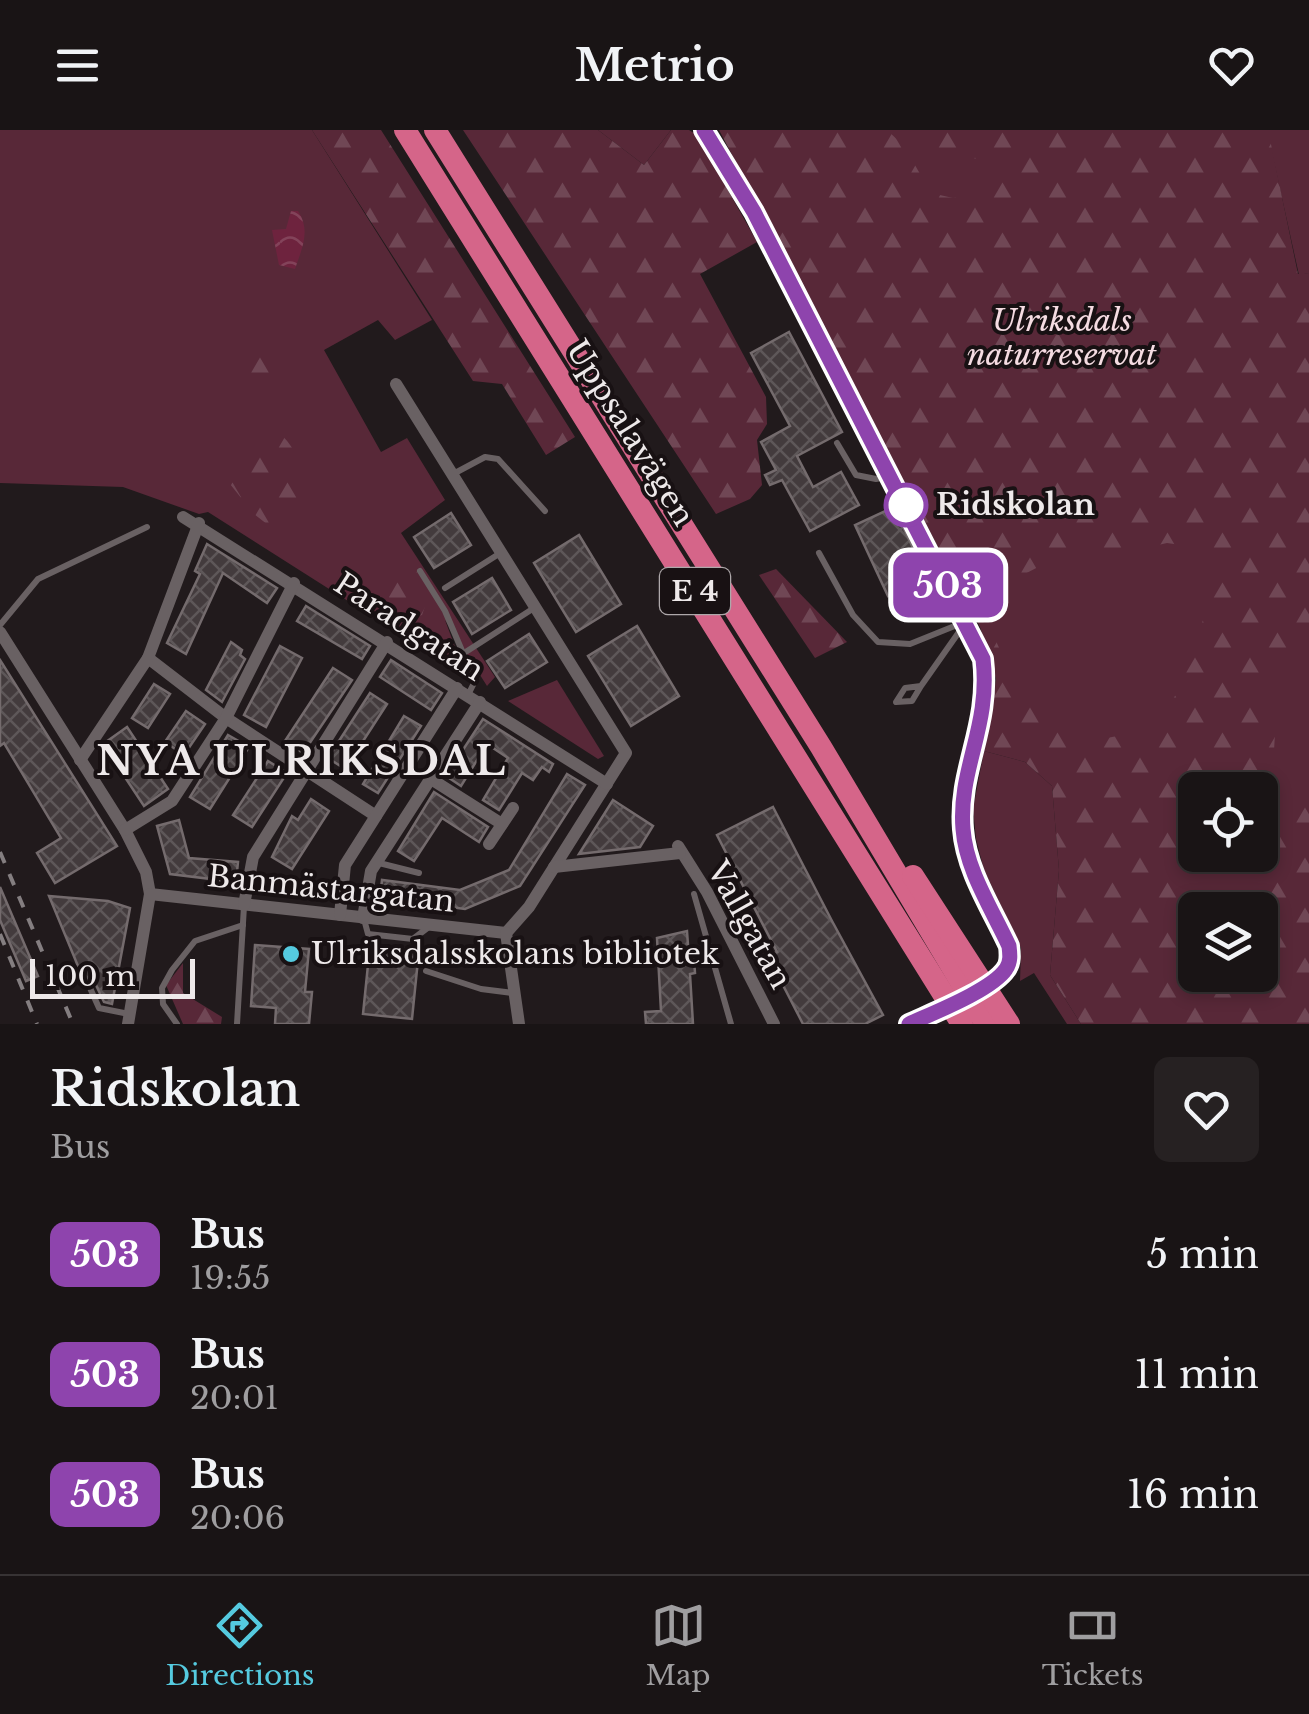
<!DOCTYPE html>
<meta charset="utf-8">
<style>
:root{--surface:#191415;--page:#262122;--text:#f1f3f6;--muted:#9f9ea0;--line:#373334;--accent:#55cadf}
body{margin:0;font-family:"Libre Baskerville",serif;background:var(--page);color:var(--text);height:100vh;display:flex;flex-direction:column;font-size:38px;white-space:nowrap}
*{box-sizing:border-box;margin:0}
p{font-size:32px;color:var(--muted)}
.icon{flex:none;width:55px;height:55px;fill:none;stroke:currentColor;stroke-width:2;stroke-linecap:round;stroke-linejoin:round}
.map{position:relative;height:894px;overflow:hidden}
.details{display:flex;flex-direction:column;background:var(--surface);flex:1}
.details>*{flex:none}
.badge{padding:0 20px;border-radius:15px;font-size:35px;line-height:65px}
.buttons{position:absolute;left:1178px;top:642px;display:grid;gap:20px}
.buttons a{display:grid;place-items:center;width:100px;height:100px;border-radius:15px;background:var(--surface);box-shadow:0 5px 15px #0003,0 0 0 2px var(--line);font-size:50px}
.scale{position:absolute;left:30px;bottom:25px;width:165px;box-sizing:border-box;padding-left:10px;border:5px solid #eee9ea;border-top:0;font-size:28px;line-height:35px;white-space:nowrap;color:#eee9ea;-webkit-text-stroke:8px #181113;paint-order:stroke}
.map>.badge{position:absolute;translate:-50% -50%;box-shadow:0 0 0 5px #fff}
.round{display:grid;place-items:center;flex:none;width:105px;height:105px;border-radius:15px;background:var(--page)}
.head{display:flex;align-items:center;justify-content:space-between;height:170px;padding:0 50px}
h1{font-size:48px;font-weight:600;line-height:75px}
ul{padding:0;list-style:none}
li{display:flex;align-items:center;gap:30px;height:120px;padding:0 50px}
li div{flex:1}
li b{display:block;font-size:38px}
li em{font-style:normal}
li .badge{min-width:110px;font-weight:700;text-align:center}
header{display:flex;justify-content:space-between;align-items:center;height:130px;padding:0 50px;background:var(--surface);font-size:45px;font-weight:600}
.tab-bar{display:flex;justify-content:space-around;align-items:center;height:140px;border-top:2px solid var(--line);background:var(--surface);font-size:28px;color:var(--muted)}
.tab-bar a{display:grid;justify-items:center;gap:5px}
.tab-bar .active{color:var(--accent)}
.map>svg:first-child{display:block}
.green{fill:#582838;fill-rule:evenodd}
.forest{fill:url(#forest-firs);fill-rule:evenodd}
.water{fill:url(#water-waves)}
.building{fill:url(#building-cross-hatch);stroke:#746b6d;stroke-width:2.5}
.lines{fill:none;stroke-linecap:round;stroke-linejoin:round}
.service{stroke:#696163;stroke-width:6}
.minor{stroke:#696163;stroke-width:12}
.motorway{stroke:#d56589;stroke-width:22}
.rail{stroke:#847e80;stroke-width:4;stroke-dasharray:12 12;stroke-linecap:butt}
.line-casing{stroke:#fff;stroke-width:22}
.line{stroke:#8e44ad;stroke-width:15}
.stop-dot{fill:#fff;stroke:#8e44ad;stroke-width:5}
.poi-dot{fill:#55cadf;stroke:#181113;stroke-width:4}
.labels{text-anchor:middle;stroke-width:8;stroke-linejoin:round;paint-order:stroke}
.shield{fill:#181113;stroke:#aea8aa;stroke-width:2.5}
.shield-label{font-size:28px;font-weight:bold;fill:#eee9ea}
.park-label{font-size:30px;font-style:italic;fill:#f5dce2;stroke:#181113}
.street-label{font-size:30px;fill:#eee9ea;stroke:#181113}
.stop-label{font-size:30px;font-weight:bold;fill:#eee9ea;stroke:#181113;text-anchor:start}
.poi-label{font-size:30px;fill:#eee9ea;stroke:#181113;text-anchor:start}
.district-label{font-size:40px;font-weight:bold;letter-spacing:2.5px;fill:#eee9ea;stroke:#181113}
</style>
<header><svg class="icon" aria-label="menu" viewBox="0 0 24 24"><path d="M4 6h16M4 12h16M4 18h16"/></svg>Metrio<svg class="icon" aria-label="heart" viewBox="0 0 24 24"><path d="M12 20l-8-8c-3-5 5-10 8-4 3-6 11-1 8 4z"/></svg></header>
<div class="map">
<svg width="1309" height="894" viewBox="0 0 1309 894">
<defs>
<pattern id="forest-firs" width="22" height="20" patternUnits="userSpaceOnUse" patternTransform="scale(2.5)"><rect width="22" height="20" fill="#582838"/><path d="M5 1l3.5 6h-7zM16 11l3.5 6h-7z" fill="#704755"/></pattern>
<pattern id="water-waves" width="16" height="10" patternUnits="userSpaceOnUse" patternTransform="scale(2.5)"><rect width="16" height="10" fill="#6e233e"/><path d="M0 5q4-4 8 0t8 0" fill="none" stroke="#83435a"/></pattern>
<pattern id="building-cross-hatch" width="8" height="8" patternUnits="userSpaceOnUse" patternTransform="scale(2.5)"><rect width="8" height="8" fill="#433b3d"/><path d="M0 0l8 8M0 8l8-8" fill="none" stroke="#5e5759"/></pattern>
</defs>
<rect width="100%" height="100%" fill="#211a1c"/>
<g class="green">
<path d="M0,0H312L432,190L395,210L378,190L324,220L381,322L407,308L445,370L401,403L495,547L487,556L445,490L466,546L208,382L199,384L123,357L0,353Z"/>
<path d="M598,0H671L644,35Z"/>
<path d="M720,0H1260L1309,216V894H1086L1081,710L977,486ZM1195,660H1260V725H1195ZM1195,780H1260V845H1195Z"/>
<path d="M1267,0H1309V143L1299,145Z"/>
<path d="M557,550L604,626L598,629L508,571Z"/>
<path d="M984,621L1025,632L1052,656L1059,740L1050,845L1081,894H1067L1034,843L1020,851L1021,818L984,740L976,709L973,679Z"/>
</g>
<g class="forest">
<path d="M312,0H381L575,307L546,325L502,254L473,251Z"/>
<path d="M463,0H598L644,35L671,0H689L697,5L757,112L700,144L766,267L767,294L757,310L762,355L750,369L716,384Z"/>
<path d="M719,0H887L904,16L931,63L953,68L980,65L992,47L979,29L933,24L928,0H1268L1298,144L1309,143V516L1293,514L1270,529L1254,557L1265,599L1275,603L1274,621L1249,659L1195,660V725H1203L1194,774L1195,845H1260V786L1270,781L1254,757L1309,644V894H1081L1050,845L1059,740L1052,656L1025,632L984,621L996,549L980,497ZM1167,413L1188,416L1204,438L1210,470L1179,559L1165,583L1149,597L1128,604L1091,611L1044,591L1011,543L976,469L1042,435L1085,420L1118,424Z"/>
<path d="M254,221L279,236L273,247L272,274H260L252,266L251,249L243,245L244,231Z"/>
<path d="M276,300C312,329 303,370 281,405L254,384L230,354L232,331L245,318L261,317Z"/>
<path d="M407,428L430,461L422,485L409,489L384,462L396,433Z"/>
<path d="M776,439L847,512L815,528L759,445Z"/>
<path d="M183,833V863L222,887L221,894H183L166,855Z"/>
</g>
<path class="water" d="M291,81H298C311,101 302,118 295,139L279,135L272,100L286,99Z"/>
<g class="building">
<path d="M789,202L842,302L797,326L813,357L841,342L859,375L810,401L782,350L770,355L765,345L776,340L761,312L790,296L751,223Z"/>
<path d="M894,377L927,448L888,466L855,395Z"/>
<path d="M451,383L471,415L434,438L414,407Z"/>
<path d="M579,405L621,474L576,502L534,433Z"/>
<path d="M207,414L277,458L267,473L223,443L186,524L167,513L200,444L195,441Z"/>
<path d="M492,448L511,480L472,504L453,472Z"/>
<path d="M306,476L370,516L362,529L297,491Z"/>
<path d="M637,496L679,566L631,596L588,526Z"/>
<path d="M529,504L547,532L505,558L487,531Z"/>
<path d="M231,512L242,520L240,525L245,529L222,572L206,560Z"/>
<path d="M280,516L302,528L266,597L244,585Z"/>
<path d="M0,530L117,716L55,753L37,723L61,708L4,613L0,616Z"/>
<path d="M391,530L442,563L431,580L380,547Z"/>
<path d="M333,538L352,550L303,623L285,611Z"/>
<path d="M154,554L170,564L148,598L132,588Z"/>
<path d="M370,563L387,574L345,639L328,628Z"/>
<path d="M186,581L205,594L184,625L165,612Z"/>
<path d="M404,586L421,596L378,663L363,654Z"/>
<path d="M483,589L553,634L549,642L542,637L533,650L522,643L499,680L483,670L508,628L487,614L461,656L446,646Z"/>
<path d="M127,597L168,659L144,676L103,614Z"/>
<path d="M228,605L249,617L210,679L190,667Z"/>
<path d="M268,631L287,643L252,697L233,685Z"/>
<path d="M567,644L585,655L520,756L465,779L380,768L382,750L460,760L509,740Z"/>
<path d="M434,662L488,697L479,712L442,688L414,731L398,721Z"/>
<path d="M311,669L329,681L292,739L272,727L292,686L298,690Z"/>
<path d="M613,670L653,696L640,717L579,724Z"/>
<path d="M773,677L832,791L883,885L865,894H803L768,826L777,822L717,705Z"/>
<path d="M179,690L189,728L238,732L236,752L170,744L157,696Z"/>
<path d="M0,757L38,846L26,851L0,790Z"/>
<path d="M49,766L108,771L130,778L112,874L104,872L95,853H85Z"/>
<path d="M687,801L689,829H694L695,843L690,844L693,894H646L645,882L661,881L657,808Z"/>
<path d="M255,815L309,819L305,862H312L309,894H275L276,878L251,876Z"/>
<path d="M370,815L419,820L412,889L363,884Z"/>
</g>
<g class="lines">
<g class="service">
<path d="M837,313L856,345L876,349L890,346"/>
<path d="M455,343L485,327L498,329L545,381"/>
<path d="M819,423L853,485L878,512L910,514L967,491"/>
<path d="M420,441L445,481L475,551L468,565"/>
<path d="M445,458L502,422"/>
<path d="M0,495L38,449L147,397"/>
<path d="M461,525L534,478"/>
<path d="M921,556L912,571L896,572L905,558L921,556L966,492"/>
<path d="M379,733L419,743"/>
<path d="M694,764L731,894"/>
<path d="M364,789L368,804L413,809L430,796"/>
<path d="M426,841L481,859L513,863"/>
<path d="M90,858L99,878L129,884"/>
<path d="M177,894L163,874L162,858L172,840L195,811L243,795"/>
<path d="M237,894L244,776"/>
</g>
<g class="minor">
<path d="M704,0L754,82L978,512C1000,583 956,633 963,701C968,743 1018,803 1007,838L994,850"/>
<path d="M396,254L626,623L529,777L506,803"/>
<path d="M183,387L607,654"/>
<path d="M0,502L125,700L146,742L150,764L128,894"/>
<path d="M148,528L226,588L376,686"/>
<path d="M80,630L148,528L199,393"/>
<path d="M431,649L502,694"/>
<path d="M125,700L172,671L226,588L294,453"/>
<path d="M489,714L513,678"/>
<path d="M678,716L707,762L774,894"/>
<path d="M554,737L680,723"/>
<path d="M150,764L506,803"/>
<path d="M244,775L253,727L387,512"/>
<path d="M340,785L345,735L457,558"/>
<path d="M363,788L371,741L480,572"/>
<path d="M506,803L519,894"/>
<path d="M909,894L930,884"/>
</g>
<g class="motorway">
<path d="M405,0L962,894"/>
<path d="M435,0L821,617L986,894"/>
<path d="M913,746L1009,894"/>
</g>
<g class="rail">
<path d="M0,722L73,894"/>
<path d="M0,804L37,894"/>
</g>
</g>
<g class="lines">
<g class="line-casing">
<path id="line" d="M704,0L754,82L983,529C991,596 958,639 963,699C966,740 992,779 1009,816C1010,824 1011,832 1006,839C992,860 933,883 909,894"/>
</g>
<use href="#line" class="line"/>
</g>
<circle class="stop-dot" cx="906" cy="375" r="20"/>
<circle class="poi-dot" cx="291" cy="824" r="10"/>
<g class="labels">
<rect class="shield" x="660" y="438" width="70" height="46" rx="8"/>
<g class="shield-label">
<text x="695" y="471">E 4</text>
</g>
<g class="park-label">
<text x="1062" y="201">Ulriksdals<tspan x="1062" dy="34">naturreservat</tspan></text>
</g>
<g class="street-label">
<text transform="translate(630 303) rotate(58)" y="10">Uppsalavägen</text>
<text transform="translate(409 497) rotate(33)" y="10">Paradgatan</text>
<text transform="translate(331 759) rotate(6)" y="10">Banmästargatan</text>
<text transform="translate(749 795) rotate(61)" y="10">Vallgatan</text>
</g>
<g class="stop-label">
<text x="936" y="385">Ridskolan</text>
</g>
<g class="poi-label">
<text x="311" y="834">Ulriksdalsskolans bibliotek</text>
</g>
<g class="district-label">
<text x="302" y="645">NYA ULRIKSDAL</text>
</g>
</g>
</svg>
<div class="buttons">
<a><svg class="icon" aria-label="locate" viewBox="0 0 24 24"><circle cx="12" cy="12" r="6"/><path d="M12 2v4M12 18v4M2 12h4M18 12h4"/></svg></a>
<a><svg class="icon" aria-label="layers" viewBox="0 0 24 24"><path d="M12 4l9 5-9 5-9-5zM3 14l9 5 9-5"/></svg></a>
</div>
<div class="scale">100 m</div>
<b class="badge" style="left:948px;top:455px;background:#8e44ad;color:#fff">503</b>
</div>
<section class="details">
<div class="head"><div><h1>Ridskolan</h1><p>Bus</p></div><a class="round"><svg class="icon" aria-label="heart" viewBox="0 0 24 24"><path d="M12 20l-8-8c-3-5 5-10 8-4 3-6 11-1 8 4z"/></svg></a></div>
<ul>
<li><span class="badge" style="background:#8e44ad;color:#fff">503</span><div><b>Bus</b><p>19:55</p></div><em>5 min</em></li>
<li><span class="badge" style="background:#8e44ad;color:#fff">503</span><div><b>Bus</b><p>20:01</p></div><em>11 min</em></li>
<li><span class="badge" style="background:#8e44ad;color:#fff">503</span><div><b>Bus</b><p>20:06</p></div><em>16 min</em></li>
</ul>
</section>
<nav class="tab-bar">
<a class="active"><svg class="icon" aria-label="directions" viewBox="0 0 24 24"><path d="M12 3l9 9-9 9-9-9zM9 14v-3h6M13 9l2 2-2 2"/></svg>Directions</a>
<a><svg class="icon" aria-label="map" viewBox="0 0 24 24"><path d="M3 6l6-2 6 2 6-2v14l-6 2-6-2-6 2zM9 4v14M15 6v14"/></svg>Map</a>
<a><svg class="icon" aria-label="tickets" viewBox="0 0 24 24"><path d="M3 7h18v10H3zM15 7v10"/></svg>Tickets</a>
</nav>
